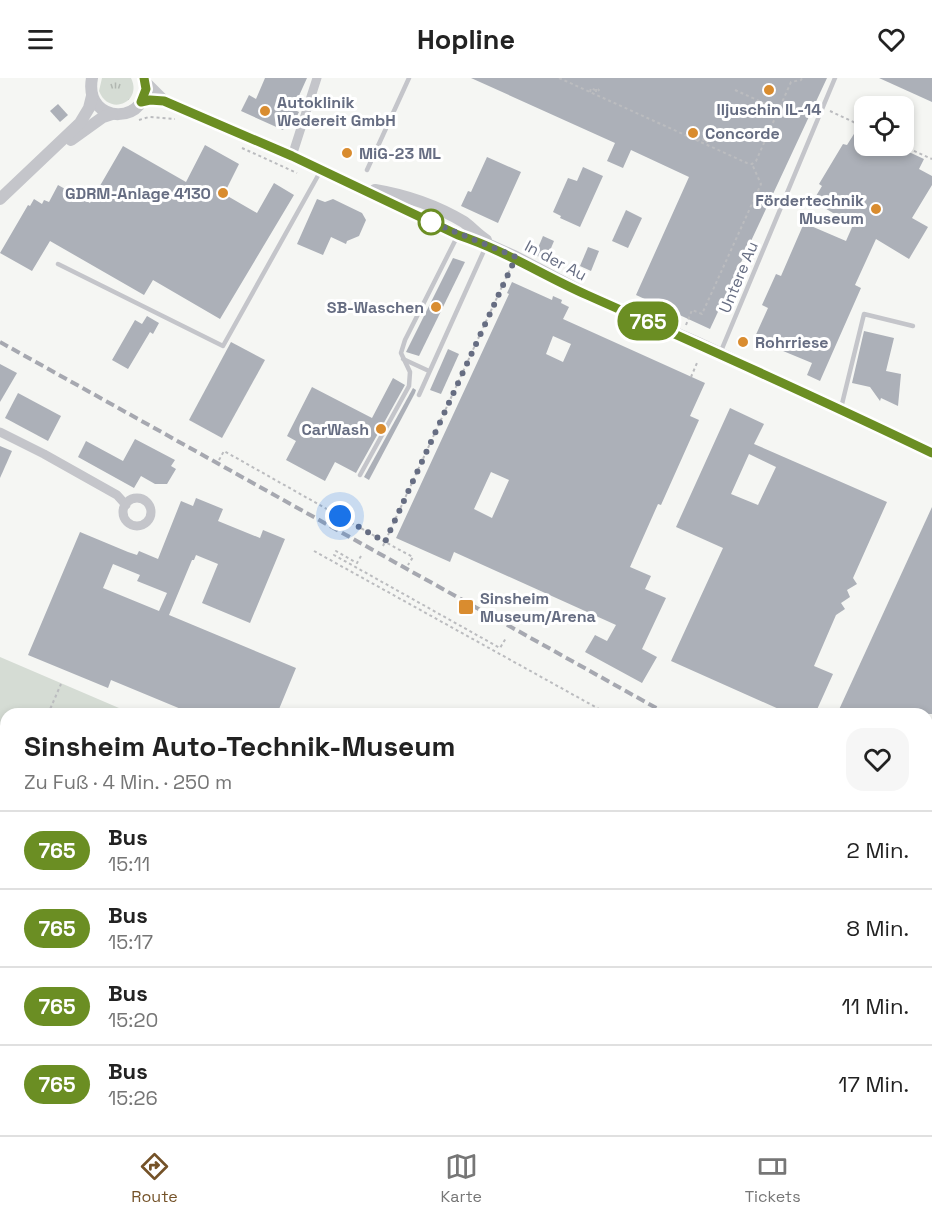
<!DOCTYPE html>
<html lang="de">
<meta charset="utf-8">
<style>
:root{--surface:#fff;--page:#f6f6f6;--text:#222;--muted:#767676;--line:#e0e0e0;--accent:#745228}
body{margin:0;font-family:"Space Grotesk",sans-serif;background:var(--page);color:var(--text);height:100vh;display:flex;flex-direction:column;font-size:22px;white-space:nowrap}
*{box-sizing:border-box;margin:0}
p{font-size:20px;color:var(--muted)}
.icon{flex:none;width:33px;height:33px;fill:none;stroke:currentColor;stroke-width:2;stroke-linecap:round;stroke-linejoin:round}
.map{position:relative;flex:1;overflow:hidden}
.panel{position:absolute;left:0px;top:630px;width:933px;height:428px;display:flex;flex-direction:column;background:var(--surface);border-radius:18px 18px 0 0;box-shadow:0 3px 9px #0003}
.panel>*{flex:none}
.badge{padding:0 12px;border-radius:20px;font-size:21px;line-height:39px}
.tools{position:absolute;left:854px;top:18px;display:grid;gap:12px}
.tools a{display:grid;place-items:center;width:60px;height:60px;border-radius:12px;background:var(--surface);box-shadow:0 3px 9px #0003;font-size:30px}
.you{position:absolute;width:30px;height:30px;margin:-15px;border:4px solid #fff;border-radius:50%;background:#1a73e8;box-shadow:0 0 0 9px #1a73e833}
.map>.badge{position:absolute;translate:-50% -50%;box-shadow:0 0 0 3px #fff}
.round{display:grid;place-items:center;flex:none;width:63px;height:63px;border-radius:18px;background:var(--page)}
.overview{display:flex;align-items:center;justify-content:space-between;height:102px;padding:0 24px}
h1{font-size:28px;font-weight:800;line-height:45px}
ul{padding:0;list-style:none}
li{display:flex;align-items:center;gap:18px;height:78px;padding:0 24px;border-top:2px solid var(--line)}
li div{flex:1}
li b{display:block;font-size:22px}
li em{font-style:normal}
li .badge{min-width:66px;font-weight:700;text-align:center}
header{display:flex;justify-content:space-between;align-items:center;height:78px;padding:0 24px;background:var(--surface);font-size:27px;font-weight:800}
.tabs{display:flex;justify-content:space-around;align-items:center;height:84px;border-top:2px solid var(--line);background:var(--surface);font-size:16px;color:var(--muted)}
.tabs a{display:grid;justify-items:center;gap:3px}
.tabs .selected{color:var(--accent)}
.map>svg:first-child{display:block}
.grass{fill:url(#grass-tufts)}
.garden{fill:#d5dcd4}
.building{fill:#acb0b8;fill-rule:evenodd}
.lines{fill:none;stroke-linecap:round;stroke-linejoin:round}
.path{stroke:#bbbcbf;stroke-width:2;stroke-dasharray:3 3;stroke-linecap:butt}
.service{stroke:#c4c5ca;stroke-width:4.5}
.minor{stroke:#c4c5ca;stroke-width:9}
.tertiary{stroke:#c4c5ca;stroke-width:12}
.rail{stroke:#a6a8b0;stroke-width:4;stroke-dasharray:9 4.5;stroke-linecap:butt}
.path-bridge{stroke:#bbbcbf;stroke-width:2;stroke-dasharray:3 3;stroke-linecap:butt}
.line-casing{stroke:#fff;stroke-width:14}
.line{stroke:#6b8e23;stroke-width:9}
.walk{stroke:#666d82;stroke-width:6;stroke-dasharray:0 10.8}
.poi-dot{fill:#d98c2f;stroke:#fff;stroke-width:2}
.stop-dot{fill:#fff;stroke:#6b8e23;stroke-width:3}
.labels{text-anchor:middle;stroke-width:6;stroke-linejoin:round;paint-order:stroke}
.poi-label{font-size:16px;font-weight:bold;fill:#666d82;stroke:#fff;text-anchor:start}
.street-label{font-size:16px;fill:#666d82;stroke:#fff}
</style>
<header><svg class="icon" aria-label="menu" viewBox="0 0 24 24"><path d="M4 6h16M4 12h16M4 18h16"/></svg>Hopline<svg class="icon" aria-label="heart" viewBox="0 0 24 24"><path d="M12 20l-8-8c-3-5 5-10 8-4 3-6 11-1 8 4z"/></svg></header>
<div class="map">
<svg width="932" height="1057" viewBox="0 0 932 1057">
<defs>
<pattern id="grass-tufts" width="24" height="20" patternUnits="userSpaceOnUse" patternTransform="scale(1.5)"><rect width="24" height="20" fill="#d5dcd4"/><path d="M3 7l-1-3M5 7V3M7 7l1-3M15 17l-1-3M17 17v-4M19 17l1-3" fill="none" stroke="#b1b7b1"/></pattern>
</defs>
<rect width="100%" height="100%" fill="#f5f6f3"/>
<path class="grass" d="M102,0H131C143,24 109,39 99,13Z"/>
<path class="garden" d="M0,579L133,636H6V773L0,768Z"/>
<g class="building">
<path d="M265,0H307L293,31L299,34L293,46L287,44L283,52L241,33L249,17L256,21Z"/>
<path d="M471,0H827L710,251L636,217L689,99L631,72L623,90L607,83L615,65Z"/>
<path d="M879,0H932V24Z"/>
<path d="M58,26L68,37L60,44L50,33Z"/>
<path d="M864,40V68H896L924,81L919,91L932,98V107L912,140L928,149L909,181L876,161L855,207L861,210L820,303L807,297L812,285L754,261L768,230L762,227L776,196L781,198L804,145L846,163L853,147L813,123L822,108L819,106L843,66L847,67Z"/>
<path d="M205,67L239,86L224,116L257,135L274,105L294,117L220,241L153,202L144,217L50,163L32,193L0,175L28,127L30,128L34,121L42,126L44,122L49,124L58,107L90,125L123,68L186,104Z"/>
<path d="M487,79L521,94L498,145L461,128L468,113L471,114Z"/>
<path d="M583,89L603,98L580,149L560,140L561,138L553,134L568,100L577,103Z"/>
<path d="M317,121L325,124L333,121L362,135L366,142L359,158L347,163L346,166L331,159L323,177L297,166Z"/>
<path d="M626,132L642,140L628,170L612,163Z"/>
<path d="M543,158L554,163L546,182L535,177Z"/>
<path d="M588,169L599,173L591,193L580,188Z"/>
<path d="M453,180L465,184L419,278L406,274Z"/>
<path d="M512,204L552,222L553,218L562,222L561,225L569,229L563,241L705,305L690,338L699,342L661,427L658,426L630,489L651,498L645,511L666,520L642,571L657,579L642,605L585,574L595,557L607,563L616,547L454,474L450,484L396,460L509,216L507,215ZM553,258L571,266L563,284L546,276ZM491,394L509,402L492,440L474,431Z"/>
<path d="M147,238L159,245L153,256L150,254L128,291L112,282L135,242L142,246Z"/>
<path d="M864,253L894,260L886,293L901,296L898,328L881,320L880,323L870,309L852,305Z"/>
<path d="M231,264L265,282L222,360L189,342Z"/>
<path d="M448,271L459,276L441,316L430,312Z"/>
<path d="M0,286L17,295L0,324Z"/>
<path d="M393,300L405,307L356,395L335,384L325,403L286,382L296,363L287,358L312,309L372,340Z"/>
<path d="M413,310L416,312L415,315L369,402L364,399Z"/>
<path d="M18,315L61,338L48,363L5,340Z"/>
<path d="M730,330L764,346L754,366L887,424L853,500L857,506L847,512L850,519L841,525L845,531L836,537L814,588L833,596L815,636H790L671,583L723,470L676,449ZM749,376L776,389L758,427L731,416Z"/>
<path d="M135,361L175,382L171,388L176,391L167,406H155L141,398L134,410L78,379L86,363L123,383Z"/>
<path d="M0,368L12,373L0,400Z"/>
<path d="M196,420L223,431L218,443L260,460L263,452L285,461L250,545L202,525L218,486L196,477L194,482H192L169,537L296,590L277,636H193L111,602L108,610L28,577L80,454L128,474L137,477L139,473L158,481L181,423L193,428ZM113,486L140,497L137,503L167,515L159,533L103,510Z"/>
<path d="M932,429V636H837Z"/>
</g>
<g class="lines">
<g class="path">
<path d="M559,0L747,85L752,86L756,83L791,4L801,2L802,0"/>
<path d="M735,12L779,32"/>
<path d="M596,14V10L599,12L597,13"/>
<path d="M830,33L864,49"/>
<path d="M139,42L149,39L175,41"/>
<path d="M707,65L706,62L708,61V64"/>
<path d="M903,68L932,81"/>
<path d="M242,70L297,95"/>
<path d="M686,247L692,232L702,236L761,106L752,86"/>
<path d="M691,299L697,285"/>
<path d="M219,382L224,373L396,470L413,479L408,487"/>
<path d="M383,468L511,189"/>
<path d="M314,473L608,636"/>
<path d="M361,478L357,485L336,473L334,477L500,570L506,560"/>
<path d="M48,636L61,606"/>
<path d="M0,750L6,736"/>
<path d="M0,768L6,773"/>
<path d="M927,819L932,822"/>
<path d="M355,1052L362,1057"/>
<path d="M431,1057L433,1052"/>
</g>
<g class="service">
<path d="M367,92L409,0"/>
<path d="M58,186L223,268L320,94"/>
<path d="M721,273L835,0"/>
<path d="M403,281L429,293"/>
<path d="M419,317L487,166"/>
<path d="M841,330L864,236L913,248"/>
<path d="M360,397L409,308L410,294L401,275L405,262L457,159"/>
</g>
<g class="minor">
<path d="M292,78L317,0"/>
<path d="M0,354L44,376L117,417L126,427"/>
<circle cx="137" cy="434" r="14"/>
</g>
<g class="tertiary">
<path d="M92,0C83,50 155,46 144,1"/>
<path d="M145,4L164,23L292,78L458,157L487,166L516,179L584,215L698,265L932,375"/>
<path d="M71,62L103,39L112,36"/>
<path d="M375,112C405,117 437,128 464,144C471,149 478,157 486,162"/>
<path d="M0,121L80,45L89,30L92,18"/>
</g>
<g class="rail">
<path d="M0,264L667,636"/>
<path d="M927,777L932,780"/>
</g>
<g class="path-bridge">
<path d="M590,14L591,10L597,13"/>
<path d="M698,63L700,60L708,64"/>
</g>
</g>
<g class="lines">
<g class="line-casing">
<path id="line" d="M144,0L146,11L141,24L150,22L164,23L292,78L458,157C506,173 542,197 587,217C702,268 818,320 932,375"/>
</g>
<use href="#line" class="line"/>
<path class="walk" d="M340,438L385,464L516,179L431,144"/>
</g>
<g class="poi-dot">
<circle cx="769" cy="12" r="6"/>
<circle cx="265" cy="33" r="6"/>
<circle cx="693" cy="55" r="6"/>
<circle cx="347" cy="75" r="6"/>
<circle cx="223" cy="115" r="6"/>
<circle cx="876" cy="131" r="6"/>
<circle cx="436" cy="229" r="6"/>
<circle cx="743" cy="264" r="6"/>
<circle cx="381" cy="351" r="6"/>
<rect x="458" y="521" width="16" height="16" rx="3"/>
</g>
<circle class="stop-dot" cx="431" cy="144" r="12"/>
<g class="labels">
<g class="poi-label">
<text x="277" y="30">Autoklinik<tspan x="277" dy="18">Wedereit GmbH</tspan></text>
<text x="769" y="37" text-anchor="middle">Iljuschin IL-14</text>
<text x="705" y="61">Concorde</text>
<text x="359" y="81">MiG-23 ML</text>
<text x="211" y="121" text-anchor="end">GDRM-Anlage 4130</text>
<text x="864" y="128" text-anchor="end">Fördertechnik<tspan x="864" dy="18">Museum</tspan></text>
<text x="424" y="235" text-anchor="end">SB-Waschen</text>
<text x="755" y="270">Rohrriese</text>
<text x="369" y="357" text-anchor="end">CarWash</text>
<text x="480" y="526">Sinsheim<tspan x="480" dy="18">Museum/Arena</tspan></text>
</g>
<g class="street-label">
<text transform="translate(556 182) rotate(28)" y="6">In der Au</text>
<text transform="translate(738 199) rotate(-67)" y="6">Untere Au</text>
</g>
</g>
</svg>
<div class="tools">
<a><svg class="icon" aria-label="locate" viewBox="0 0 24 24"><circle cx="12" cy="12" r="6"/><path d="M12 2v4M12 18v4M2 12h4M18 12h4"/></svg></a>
</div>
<div class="you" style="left:340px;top:438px"></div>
<b class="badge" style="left:648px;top:243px;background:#6b8e23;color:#fff">765</b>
<section class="panel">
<div class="overview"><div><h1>Sinsheim Auto-Technik-Museum</h1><p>Zu Fuß · 4 Min. · 250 m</p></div><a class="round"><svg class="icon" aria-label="heart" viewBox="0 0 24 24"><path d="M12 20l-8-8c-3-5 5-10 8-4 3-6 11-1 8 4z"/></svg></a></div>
<ul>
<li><span class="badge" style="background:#6b8e23;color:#fff">765</span><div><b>Bus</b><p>15:11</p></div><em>2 Min.</em></li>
<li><span class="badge" style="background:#6b8e23;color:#fff">765</span><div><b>Bus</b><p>15:17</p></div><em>8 Min.</em></li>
<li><span class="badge" style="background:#6b8e23;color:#fff">765</span><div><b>Bus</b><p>15:20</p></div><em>11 Min.</em></li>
<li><span class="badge" style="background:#6b8e23;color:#fff">765</span><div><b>Bus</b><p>15:26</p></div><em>17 Min.</em></li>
</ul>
</section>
</div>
<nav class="tabs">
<a class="selected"><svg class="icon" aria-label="directions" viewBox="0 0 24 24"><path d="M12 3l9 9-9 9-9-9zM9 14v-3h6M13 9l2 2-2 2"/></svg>Route</a>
<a><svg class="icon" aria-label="map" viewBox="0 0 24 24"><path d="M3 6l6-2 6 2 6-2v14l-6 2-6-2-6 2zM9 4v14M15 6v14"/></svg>Karte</a>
<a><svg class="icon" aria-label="tickets" viewBox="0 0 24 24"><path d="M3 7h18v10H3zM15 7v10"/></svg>Tickets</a>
</nav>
